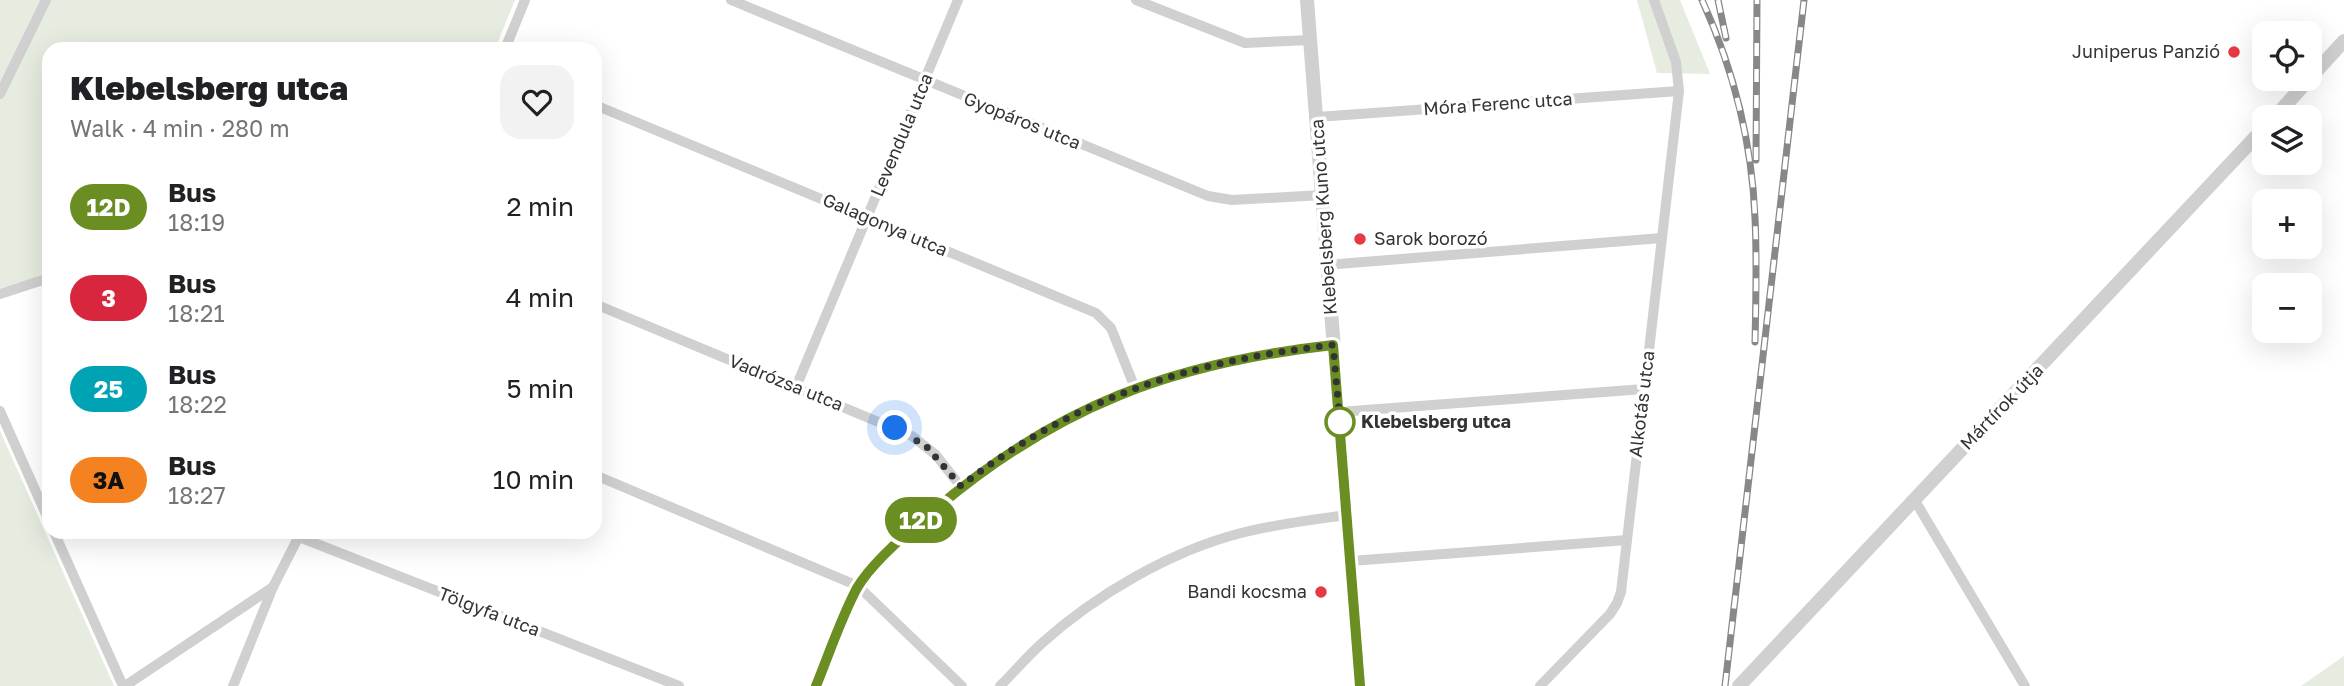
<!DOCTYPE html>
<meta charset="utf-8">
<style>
:root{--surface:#fff;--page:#f2f2f2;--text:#202124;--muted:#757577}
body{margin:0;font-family:"Golos Text",sans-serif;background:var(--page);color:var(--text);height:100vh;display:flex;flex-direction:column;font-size:26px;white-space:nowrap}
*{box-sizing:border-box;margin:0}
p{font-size:23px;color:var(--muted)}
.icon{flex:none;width:38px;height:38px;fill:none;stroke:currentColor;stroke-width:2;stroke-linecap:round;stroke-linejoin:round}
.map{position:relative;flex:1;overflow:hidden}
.drawer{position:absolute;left:42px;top:42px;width:560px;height:497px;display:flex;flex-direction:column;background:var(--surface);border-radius:21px;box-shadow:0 7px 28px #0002}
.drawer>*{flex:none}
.badge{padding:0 14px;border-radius:23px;font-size:24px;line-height:46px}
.fabs{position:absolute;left:2252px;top:21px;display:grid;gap:14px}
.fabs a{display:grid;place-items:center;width:70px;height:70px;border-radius:14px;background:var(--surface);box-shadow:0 7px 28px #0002;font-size:35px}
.you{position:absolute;width:35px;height:35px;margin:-18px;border:5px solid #fff;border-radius:50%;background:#1a73e8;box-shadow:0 0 0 10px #1a73e833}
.map>.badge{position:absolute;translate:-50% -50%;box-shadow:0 0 0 4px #fff}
.round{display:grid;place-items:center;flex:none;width:74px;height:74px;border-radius:21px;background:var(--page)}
.headline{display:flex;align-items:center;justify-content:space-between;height:119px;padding:0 28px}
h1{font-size:33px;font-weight:800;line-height:52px}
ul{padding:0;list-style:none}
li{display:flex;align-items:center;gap:21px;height:91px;padding:0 28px}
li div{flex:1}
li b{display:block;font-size:26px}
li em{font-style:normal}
li .badge{min-width:77px;font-weight:700;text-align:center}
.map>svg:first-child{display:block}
.green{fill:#e6ecdf}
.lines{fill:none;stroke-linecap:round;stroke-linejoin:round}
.minor{stroke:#d0d0d0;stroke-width:10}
.tertiary{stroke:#d0d0d0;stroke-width:14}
.rail-casing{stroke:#888;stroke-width:7}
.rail{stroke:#fff;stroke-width:4.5;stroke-dasharray:13;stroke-linecap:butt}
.line-casing{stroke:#fff;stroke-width:16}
.line{stroke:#6b8e23;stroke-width:10}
.walk{stroke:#333;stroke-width:7;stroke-dasharray:0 12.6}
.poi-dot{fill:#e63946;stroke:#fff;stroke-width:2.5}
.stop-dot{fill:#fff;stroke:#6b8e23;stroke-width:3.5}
.labels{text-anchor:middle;stroke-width:7;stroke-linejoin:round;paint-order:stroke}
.poi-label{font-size:18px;fill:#333;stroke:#fff;text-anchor:end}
.street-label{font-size:18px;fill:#333;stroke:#fff}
.stop-label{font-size:18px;font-weight:bold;fill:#333;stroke:#fff;text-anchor:start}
</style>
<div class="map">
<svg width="2344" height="686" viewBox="0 0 2344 686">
<rect width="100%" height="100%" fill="#fff"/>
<g class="green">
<path d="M0,0H515L495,49H49V275L0,288Z"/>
<path d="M1637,0H1680L1710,74L1657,73Z"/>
<path d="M0,431L114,686H0Z"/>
<path d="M2344,656V686H2301Z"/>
</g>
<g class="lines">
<g class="minor">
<path d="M731,0L1208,196L1232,200L1322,195"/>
<path d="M1136,0L1245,43L1310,40"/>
<path d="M505,49L525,0"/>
<path d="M0,94L46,0"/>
<path d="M595,105L1096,313L1111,328L1135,388"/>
<path d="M1317,117L1679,91"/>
<path d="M1326,265L1662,238"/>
<path d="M0,294L49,278"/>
<path d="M595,304L912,436L936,455L961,487"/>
<path d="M796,387L958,0"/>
<path d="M0,411L49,521"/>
<path d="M1339,412L1644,389"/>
<path d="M595,475L858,586L962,686"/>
<path d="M1914,499L2025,686"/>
<path d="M54,532L123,686"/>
<path d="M299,537L679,686"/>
<path d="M1351,561L1627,540"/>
<path d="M125,686L273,587"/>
<path d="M233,686L273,587L301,532"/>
<path d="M816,686C829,654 840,618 857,588C870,564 910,530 932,512C1015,440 1110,389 1217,363C1255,353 1294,349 1333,345"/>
<path d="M1000,686C1014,672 1027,657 1041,644C1095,595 1171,551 1241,533C1276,524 1311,520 1347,515"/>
<path d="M1540,686L1610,614L1617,603L1621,592L1679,91L1676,62L1654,0"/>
</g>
<g class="tertiary">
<path d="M1307,0L1360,686"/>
<path d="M2310,78L2344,41"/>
<path d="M2275,117L2309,79"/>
<path d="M1739,686L2264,128"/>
</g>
<g class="rail-casing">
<g id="rail">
<path d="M1702,0C1733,68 1752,143 1755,218C1757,259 1756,301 1755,342"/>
<path d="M1718,0L1726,38"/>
<path d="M1756,160L1757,0"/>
<path d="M1725,686L1804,0"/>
</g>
</g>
<use href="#rail" class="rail"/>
</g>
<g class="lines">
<g class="line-casing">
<path id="line" d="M816,686C829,654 841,618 857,588C871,564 910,530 932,512C1056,406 1172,363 1333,345L1360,686"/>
</g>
<use href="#line" class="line"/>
<path class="walk" d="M895,428L926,446L961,486C1076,397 1190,361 1333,345L1340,422"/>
</g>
<g class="poi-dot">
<circle cx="2234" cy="52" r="7"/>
<circle cx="1360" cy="239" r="7"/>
<circle cx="1321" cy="592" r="7"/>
</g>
<circle class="stop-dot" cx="1340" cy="422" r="14"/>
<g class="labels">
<g class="poi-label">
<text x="2220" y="58">Juniperus Panzió</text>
<text x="1374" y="245" text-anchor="start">Sarok borozó</text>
<text x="1307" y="598">Bandi kocsma</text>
</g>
<g class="street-label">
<text transform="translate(1498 104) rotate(-4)" y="6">Móra Ferenc utca</text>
<text transform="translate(1022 121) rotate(22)" y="6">Gyopáros utca</text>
<text transform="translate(902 135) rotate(-67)" y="6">Levendula utca</text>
<text transform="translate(1324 217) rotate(-94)" y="6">Klebelsberg Kuno utca</text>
<text transform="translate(885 225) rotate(23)" y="6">Galagonya utca</text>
<text transform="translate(786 383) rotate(22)" y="6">Vadrózsa utca</text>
<text transform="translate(1642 404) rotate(-83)" y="6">Alkotás utca</text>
<text transform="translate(2002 407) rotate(-46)" y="6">Mártírok útja</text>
<text transform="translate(489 612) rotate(21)" y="6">Tölgyfa utca</text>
</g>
<g class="stop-label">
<text x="1361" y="428">Klebelsberg utca</text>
</g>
</g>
</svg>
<div class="fabs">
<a><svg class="icon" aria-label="locate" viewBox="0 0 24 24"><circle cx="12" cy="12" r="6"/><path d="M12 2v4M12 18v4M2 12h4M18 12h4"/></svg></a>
<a><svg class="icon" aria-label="layers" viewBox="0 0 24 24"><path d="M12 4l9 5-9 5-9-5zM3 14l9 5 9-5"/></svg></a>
<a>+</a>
<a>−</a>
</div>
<div class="you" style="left:895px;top:428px"></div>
<b class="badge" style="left:921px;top:520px;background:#6b8e23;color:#fff">12D</b>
<section class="drawer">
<div class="headline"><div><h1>Klebelsberg utca</h1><p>Walk · 4 min · 280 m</p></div><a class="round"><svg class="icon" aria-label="heart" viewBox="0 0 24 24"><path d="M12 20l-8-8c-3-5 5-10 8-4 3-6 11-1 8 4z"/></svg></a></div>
<ul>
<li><span class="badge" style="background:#6b8e23;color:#fff">12D</span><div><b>Bus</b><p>18:19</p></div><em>2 min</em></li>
<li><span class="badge" style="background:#d7263d;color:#fff">3</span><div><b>Bus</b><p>18:21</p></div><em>4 min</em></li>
<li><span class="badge" style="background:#00a3b4;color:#fff">25</span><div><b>Bus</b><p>18:22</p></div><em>5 min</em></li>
<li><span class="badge" style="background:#f58220;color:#111">3A</span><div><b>Bus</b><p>18:27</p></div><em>10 min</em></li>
</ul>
</section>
</div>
